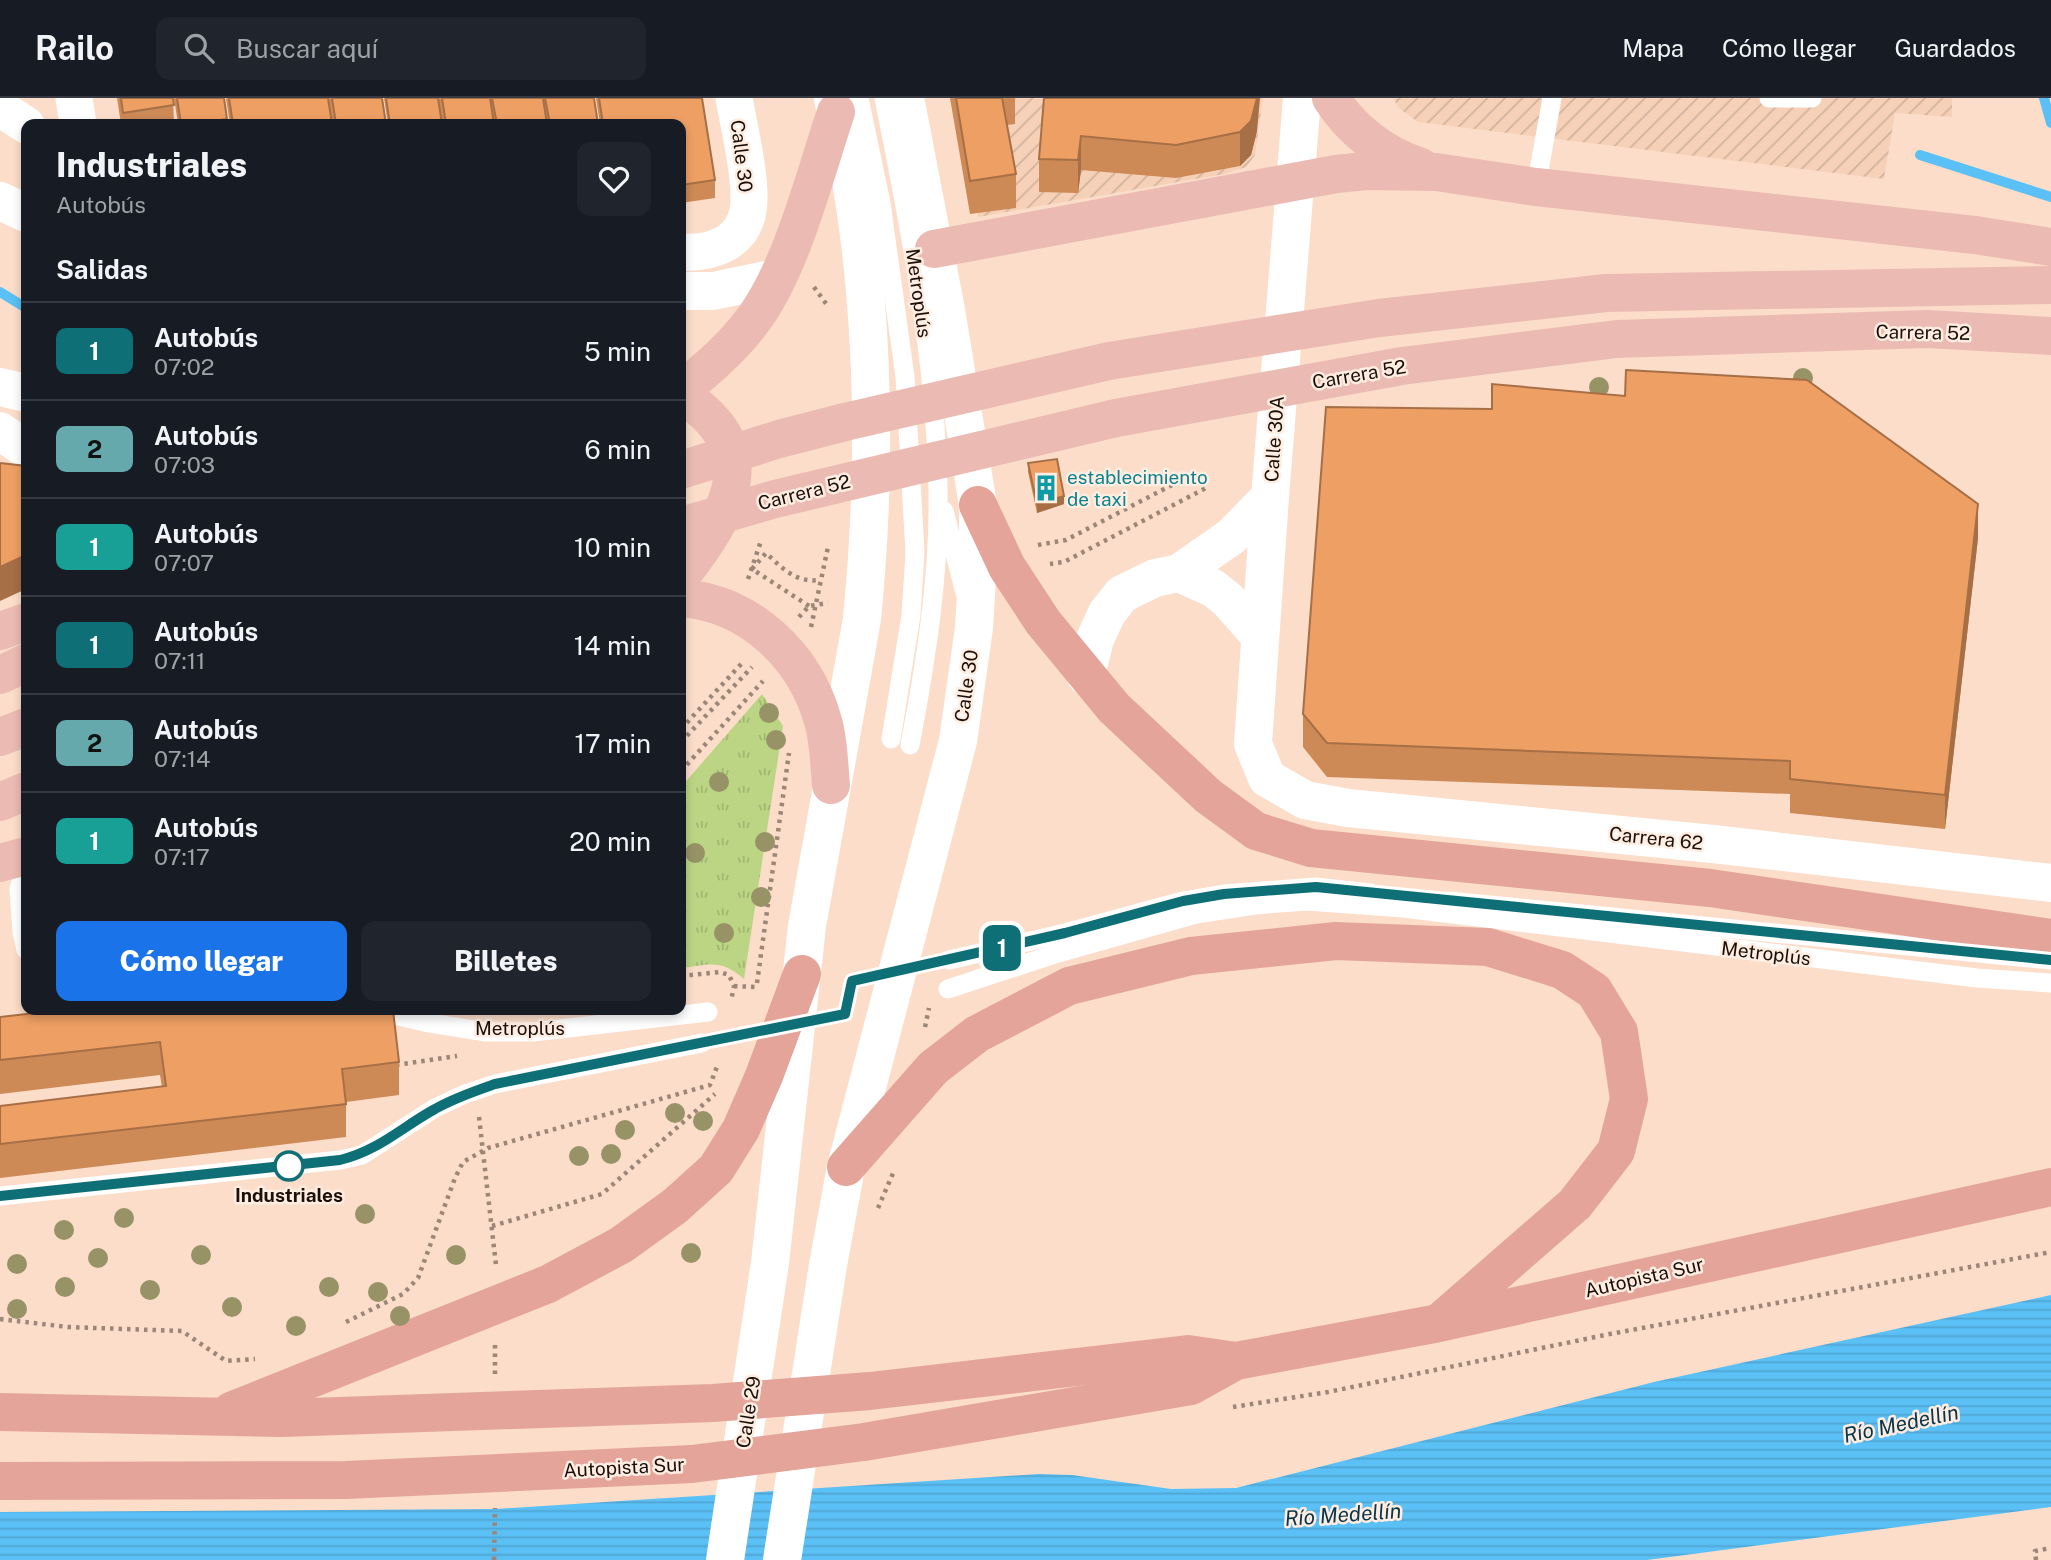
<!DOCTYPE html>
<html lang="es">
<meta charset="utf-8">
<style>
:root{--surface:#171b24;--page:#20242c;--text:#f1f3f6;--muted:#9ea1a6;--line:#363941;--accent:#1a73e8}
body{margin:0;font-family:"Public Sans",sans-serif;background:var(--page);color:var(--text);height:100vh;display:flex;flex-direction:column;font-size:26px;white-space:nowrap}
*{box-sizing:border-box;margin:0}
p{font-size:23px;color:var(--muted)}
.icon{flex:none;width:38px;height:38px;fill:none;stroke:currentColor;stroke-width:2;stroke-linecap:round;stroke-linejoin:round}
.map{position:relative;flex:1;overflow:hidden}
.side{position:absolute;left:21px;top:21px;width:665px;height:896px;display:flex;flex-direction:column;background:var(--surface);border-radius:14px;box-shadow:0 4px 10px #0003}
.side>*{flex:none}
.badge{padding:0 14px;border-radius:10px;font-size:24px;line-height:46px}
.map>.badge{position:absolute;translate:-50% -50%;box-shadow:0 0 0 4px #fff}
h2{padding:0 35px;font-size:26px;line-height:63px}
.round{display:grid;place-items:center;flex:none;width:74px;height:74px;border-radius:14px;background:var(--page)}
.headline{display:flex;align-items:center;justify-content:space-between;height:119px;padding:0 35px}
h1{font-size:33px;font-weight:800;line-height:52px}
.cta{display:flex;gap:14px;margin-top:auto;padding:14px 35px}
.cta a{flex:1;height:80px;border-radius:14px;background:var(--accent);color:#fff;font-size:28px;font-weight:800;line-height:80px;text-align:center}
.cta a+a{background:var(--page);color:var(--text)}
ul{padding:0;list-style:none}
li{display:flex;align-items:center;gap:21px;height:98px;padding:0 35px;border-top:2px solid var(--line)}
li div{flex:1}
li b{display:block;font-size:26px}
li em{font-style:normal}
li .badge{min-width:77px;font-weight:700;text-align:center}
header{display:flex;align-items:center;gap:42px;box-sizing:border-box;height:98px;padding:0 35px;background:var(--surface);border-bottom:2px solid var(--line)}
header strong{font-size:33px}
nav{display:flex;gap:38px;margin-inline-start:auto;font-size:24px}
.search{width:490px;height:63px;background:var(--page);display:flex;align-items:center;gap:18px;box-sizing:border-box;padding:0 24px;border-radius:14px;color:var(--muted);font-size:26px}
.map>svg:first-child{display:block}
.industrial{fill:url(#industrial-furrows)}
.grass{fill:url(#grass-tufts)}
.water{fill:url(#water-rules)}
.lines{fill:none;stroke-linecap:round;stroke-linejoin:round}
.stream{stroke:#5bc0f5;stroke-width:10}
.path{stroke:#9b8677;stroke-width:4.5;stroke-dasharray:3.5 5;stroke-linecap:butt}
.service{stroke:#fff;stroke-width:19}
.minor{stroke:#fff;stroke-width:37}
.tertiary{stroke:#fff;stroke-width:38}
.secondary{stroke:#fff;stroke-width:38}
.primary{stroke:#ebbbb3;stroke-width:38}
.trunk{stroke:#e4a49a;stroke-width:38}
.tree{fill:#979367}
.wall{fill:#cd8956}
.shaded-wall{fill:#a76f46}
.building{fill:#ee9f64;stroke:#a76f46;stroke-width:2}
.line-casing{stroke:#fff;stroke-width:16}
.line{stroke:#0e6f76;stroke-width:10}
.stop-dot{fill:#fff;stroke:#0e6f76;stroke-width:3.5}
.labels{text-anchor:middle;stroke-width:5;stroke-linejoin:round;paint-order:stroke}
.street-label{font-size:19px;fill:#1a1009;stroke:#ffede1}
.culture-label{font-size:19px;fill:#0d838f;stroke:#ffede1;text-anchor:start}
.stop-label{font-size:19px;font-weight:bold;fill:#1a1009;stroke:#ffede1}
.water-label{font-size:21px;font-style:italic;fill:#08364c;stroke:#ffede1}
</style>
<header>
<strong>Railo</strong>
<div class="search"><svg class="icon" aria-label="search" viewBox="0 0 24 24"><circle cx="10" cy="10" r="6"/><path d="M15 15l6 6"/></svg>Buscar aquí</div>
<nav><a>Mapa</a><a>Cómo llegar</a><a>Guardados</a></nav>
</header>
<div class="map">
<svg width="2051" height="1462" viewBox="0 0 2051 1462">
<defs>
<pattern id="industrial-furrows" width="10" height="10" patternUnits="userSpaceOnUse" patternTransform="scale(1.75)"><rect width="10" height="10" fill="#f6d1b8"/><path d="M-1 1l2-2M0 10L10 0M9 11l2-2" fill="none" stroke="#d2b29d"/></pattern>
<pattern id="grass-tufts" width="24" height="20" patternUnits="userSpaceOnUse" patternTransform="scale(1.75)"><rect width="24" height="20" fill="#bbd584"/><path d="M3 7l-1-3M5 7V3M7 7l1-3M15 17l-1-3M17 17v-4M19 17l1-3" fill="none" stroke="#a0b671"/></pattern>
<pattern id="water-rules" width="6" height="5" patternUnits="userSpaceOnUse" patternTransform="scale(1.75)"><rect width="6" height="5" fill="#5bc0f5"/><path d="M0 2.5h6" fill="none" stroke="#4fa4d1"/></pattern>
</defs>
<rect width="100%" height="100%" fill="#fbddc9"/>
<g class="industrial">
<path d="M950,0H1263L1255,57L1246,69L1224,76L978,119Z"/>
<path d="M1393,0H1952V19L1895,15L1884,81L1418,24L1399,10Z"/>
</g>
<path class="grass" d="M762,596L783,628L744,881C720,860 710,867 681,870V689Z"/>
<path class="water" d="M2051,1197V1409L1647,1462H0V1414L496,1411L1039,1376L1072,1377L1171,1391L1236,1390L1654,1284Z"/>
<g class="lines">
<g class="stream">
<path d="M2044,0L2051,25"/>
<path d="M1920,57L2051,99"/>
<path d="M0,194L26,210"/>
</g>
<g class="path">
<path d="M814,189L827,207"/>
<path d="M1038,447L1066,442L1197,374L1206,390L1064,464L1050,466"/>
<path d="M748,481L761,443"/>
<path d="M809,508L752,471L766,455C783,471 796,485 820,482"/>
<path d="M799,519L809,508L828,505"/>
<path d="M811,529L828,449"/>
<path d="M681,631L744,563"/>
<path d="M681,644L752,569"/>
<path d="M681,673L763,583"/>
<path d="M681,878L720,874L729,877L734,888L731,903"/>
<path d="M757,885L789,655"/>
<path d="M734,888L756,889"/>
<path d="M925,929L929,910"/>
<path d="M396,967L457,958"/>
<path d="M479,1019L496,1167"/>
<path d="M878,1110L894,1073"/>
<path d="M492,1128L602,1096L715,996"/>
<path d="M0,1221L68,1229L182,1233L226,1263L255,1261"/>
<path d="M346,1224L403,1196L418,1180L455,1080L463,1064L488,1050L710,987L718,966"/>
<path d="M495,1276V1246"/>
<path d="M1233,1309L1328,1294L1610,1236L2051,1154"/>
<path d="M494,1462L495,1410"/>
<path d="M2036,1462L2035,1453L2051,1450"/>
</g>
<g class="service">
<path d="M859,0L881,105L905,279L915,454L911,517L891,641"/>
<path d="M884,0C910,129 935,257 938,389C940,475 926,563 910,647"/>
<path d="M1769,0H1812"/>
<path d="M1536,89L1552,0"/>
<path d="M944,413L965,495"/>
<path d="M26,767L19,791L22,834L26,852"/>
<path d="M1449,803L2051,862"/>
<path d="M949,862L1065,835L1183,803L1224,796L1316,789L1370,795"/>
<path d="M948,891L1058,855L1196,816L1255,807L1307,803L1403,810L1977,880L2051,885"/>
<path d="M375,912L424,924L486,934H533L708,914"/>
<path d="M0,1098L340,1062L362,1057L435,1010L465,996L495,986L702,945"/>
</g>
<g class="minor">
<path d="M74,0L78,26"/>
<path d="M0,10L26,27"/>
<path d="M681,154C710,156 742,146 748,113C753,86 739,29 734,0"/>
</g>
<g class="tertiary">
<path d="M1302,0L1270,399L1253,646L1267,680L1305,702L1348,710L1713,746L2051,785"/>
<path d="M0,103L26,115"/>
<path d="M681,193H713L776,180"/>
<path d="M0,289L26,295"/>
<path d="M0,333L26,351"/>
<path d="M1179,475L1213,490L1228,502L1259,537"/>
<path d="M1086,578L1095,541L1107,515L1122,496L1155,480L1179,475L1232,438L1270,399"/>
</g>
<g class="secondary">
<path d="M725,1462L770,1165L807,828L862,521C876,380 875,229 852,89C847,60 839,30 833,1"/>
<path d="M782,1462L828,1167L846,1069L958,643L974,530L978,462V407L946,212L905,0"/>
</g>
<g class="primary">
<path d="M1331,0C1352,33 1384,57 1421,69"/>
<path d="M934,151L1336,76L1366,73L1436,74L1536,89L1975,137L2051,149"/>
<path d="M681,292C708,271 733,249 753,222C792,170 815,76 836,14"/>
<path d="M681,297C766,350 731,415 681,478"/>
<path d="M681,372L779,341L845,324L1109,263L1379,220L1606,195L2051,187"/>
<path d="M681,428L775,401L1116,320L1402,268L1617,241L1927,231L2051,238"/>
<path d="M681,500C750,505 805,558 823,623C829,643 829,666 831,687"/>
<path d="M0,533L26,524"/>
<path d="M0,577L26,565"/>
<path d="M0,639L26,629"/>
<path d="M0,704L26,693"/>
<path d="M0,765L26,758"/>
</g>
<g class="trunk">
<path d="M978,407L1007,469L1043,524L1114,610L1208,698L1256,733L1311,750L1710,790L2051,840"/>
<path d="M846,1069L933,970L977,936L1069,888L1191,858L1336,843L1488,849L1562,872L1594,893L1619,934L1629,1001L1616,1053L1575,1106L1442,1222"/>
<path d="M231,1313L548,1186L621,1147L675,1108L716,1071L741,1031L764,978L802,876"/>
<path d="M0,1314L282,1320L713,1305L870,1293L1188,1256L1236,1263"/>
<path d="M0,1383L346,1382L692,1366L864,1344L1191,1288L1236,1263L1439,1225L2051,1089"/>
</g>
</g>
<g class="tree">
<circle cx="1803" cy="280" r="10"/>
<circle cx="1599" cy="289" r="10"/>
<circle cx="769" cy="615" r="10"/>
<circle cx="776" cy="642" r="10"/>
<circle cx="719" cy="684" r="10"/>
<circle cx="765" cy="744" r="10"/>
<circle cx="695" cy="755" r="10"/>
<circle cx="761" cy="799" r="10"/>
<circle cx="724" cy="835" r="10"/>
<circle cx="675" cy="1015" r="10"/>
<circle cx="703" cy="1023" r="10"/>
<circle cx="625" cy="1032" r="10"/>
<circle cx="611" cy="1056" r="10"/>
<circle cx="579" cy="1058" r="10"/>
<circle cx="365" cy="1116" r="10"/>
<circle cx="124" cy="1120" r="10"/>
<circle cx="64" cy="1132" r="10"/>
<circle cx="691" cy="1155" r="10"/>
<circle cx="201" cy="1157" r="10"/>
<circle cx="456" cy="1157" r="10"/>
<circle cx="98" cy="1160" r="10"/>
<circle cx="17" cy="1166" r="10"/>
<circle cx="65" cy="1189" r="10"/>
<circle cx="329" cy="1189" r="10"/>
<circle cx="150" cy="1192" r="10"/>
<circle cx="378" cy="1194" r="10"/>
<circle cx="232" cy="1209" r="10"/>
<circle cx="17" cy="1211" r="10"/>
<circle cx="400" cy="1218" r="10"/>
<circle cx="296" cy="1228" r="10"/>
</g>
<g class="wall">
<path d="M117,0H173L174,26H121Z"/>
<path d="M174,0H224L227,26H178Z"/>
<path d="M226,0H382L386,26H230Z"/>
<path d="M384,0H594L598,26H388Z"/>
<path d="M596,0H702L715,82V100L681,105V26H600Z"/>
<path d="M950,0H1015V26L1007,27L1016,76V110L970,116Z"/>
<path d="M1044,0L1257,33L1251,57L1240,68L1176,80L1081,72L1078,95L1039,94V61Z"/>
<path d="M1028,365L1064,406L1037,415L1028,374Z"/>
<path d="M1978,440L1945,731L1790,715V696L1327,679L1303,649V616Z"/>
<path d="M0,919L399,964V997L346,1004V1039L0,1080V1008L162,989L160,977L0,996Z"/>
</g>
<g class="shaded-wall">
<path d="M1257,0H1260L1257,33L1251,57L1240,68V34Z"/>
<path d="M1081,38V72L1078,95V62Z"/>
<path d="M1064,398V406L1037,415V406Z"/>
<path d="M1978,406V440L1945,731V697Z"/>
<path d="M26,457V491L0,503V469Z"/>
</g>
<g class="building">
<path d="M121,0H173L174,7L123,15Z"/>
<path d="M177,0H224L227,21L194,26H181Z"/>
<path d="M229,0H328L332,26H233Z"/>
<path d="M332,0H382L386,26H336Z"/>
<path d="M386,0H438L442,26H390Z"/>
<path d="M442,0H490L494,26H446Z"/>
<path d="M492,0H543L547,26H497Z"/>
<path d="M545,0H594L598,26H550Z"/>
<path d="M599,0H702L715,82L681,87V26H603Z"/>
<path d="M956,0H1002L1016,76L970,83Z"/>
<path d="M1044,0H1257L1251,23L1240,34L1176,47L1081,38L1078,62L1039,61Z"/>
<path d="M1626,272L1807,282L1978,406L1945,697L1790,681V663L1327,645L1303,616L1326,309L1492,311V286L1625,298Z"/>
<path d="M1057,361L1064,398L1037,406L1028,365Z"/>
<path d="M0,365L26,368V457L0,469Z"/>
<path d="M62,912H393L399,964L342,971L346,1006L0,1046V1008L166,988L160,944L0,962V919Z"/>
</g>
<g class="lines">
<g class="line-casing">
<path id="line" d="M0,1098L340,1062C378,1053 402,1029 435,1011C454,1000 475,993 495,986L845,916L852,883L1065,835L1183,803L1224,796L1316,789L2051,862"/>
</g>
<use href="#line" class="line"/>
</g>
<defs>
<g id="building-bare" transform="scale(2.1)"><path d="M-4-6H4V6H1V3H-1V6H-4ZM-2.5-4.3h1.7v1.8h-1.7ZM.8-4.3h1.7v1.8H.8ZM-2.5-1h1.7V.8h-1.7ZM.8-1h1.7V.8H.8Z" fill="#0f9aa8" stroke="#ffede1" stroke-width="2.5" paint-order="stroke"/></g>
</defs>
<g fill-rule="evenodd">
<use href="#building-bare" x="1046" y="390"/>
</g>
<circle class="stop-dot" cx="289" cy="1068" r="14"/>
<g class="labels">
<g class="street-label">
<text transform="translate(742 58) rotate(83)" y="7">Calle 30</text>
<text transform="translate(919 195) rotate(82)" y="7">Metroplús</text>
<text transform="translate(1923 234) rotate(1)" y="7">Carrera 52</text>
<text transform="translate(1359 276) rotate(-10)" y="7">Carrera 52</text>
<text transform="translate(1274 341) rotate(-86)" y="7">Calle 30A</text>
<text transform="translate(804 394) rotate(-14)" y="7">Carrera 52</text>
<text transform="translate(966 588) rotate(-82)" y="7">Calle 30</text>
<text transform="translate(1656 740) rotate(6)" y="7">Carrera 62</text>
<text transform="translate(1766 855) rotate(7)" y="7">Metroplús</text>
<text x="520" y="937">Metroplús</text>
<text transform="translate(1644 1179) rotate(-13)" y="7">Autopista Sur</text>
<text transform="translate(748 1314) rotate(-81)" y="7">Calle 29</text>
<text transform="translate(624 1369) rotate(-3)" y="7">Autopista Sur</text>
</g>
<g class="culture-label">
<text x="1067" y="386">establecimiento<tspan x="1067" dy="22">de taxi</tspan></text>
</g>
<g class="stop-label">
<text x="289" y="1104">Industriales</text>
</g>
<g class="water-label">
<text transform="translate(1901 1326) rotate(-12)" y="7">Río Medellín</text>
<text transform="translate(1343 1417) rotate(-4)" y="7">Río Medellín</text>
</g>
</g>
</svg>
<b class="badge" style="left:1002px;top:850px;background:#0e6f76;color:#fff">1</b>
<section class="side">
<div class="headline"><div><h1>Industriales</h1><p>Autobús</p></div><a class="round"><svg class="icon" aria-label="heart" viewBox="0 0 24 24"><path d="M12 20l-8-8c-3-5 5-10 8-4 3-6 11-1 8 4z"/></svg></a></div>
<h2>Salidas</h2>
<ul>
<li><span class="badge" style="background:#0e6f76;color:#fff">1</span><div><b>Autobús</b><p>07:02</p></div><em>5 min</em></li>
<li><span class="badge" style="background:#65a9ac;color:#111">2</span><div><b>Autobús</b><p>07:03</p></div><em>6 min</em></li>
<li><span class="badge" style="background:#18a096;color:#fff">1</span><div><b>Autobús</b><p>07:07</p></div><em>10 min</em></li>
<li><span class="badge" style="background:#0e6f76;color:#fff">1</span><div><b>Autobús</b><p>07:11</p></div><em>14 min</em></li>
<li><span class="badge" style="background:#65a9ac;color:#111">2</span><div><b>Autobús</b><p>07:14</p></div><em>17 min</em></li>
<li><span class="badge" style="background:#18a096;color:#fff">1</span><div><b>Autobús</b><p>07:17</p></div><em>20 min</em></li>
</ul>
<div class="cta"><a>Cómo llegar</a><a>Billetes</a></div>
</section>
</div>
